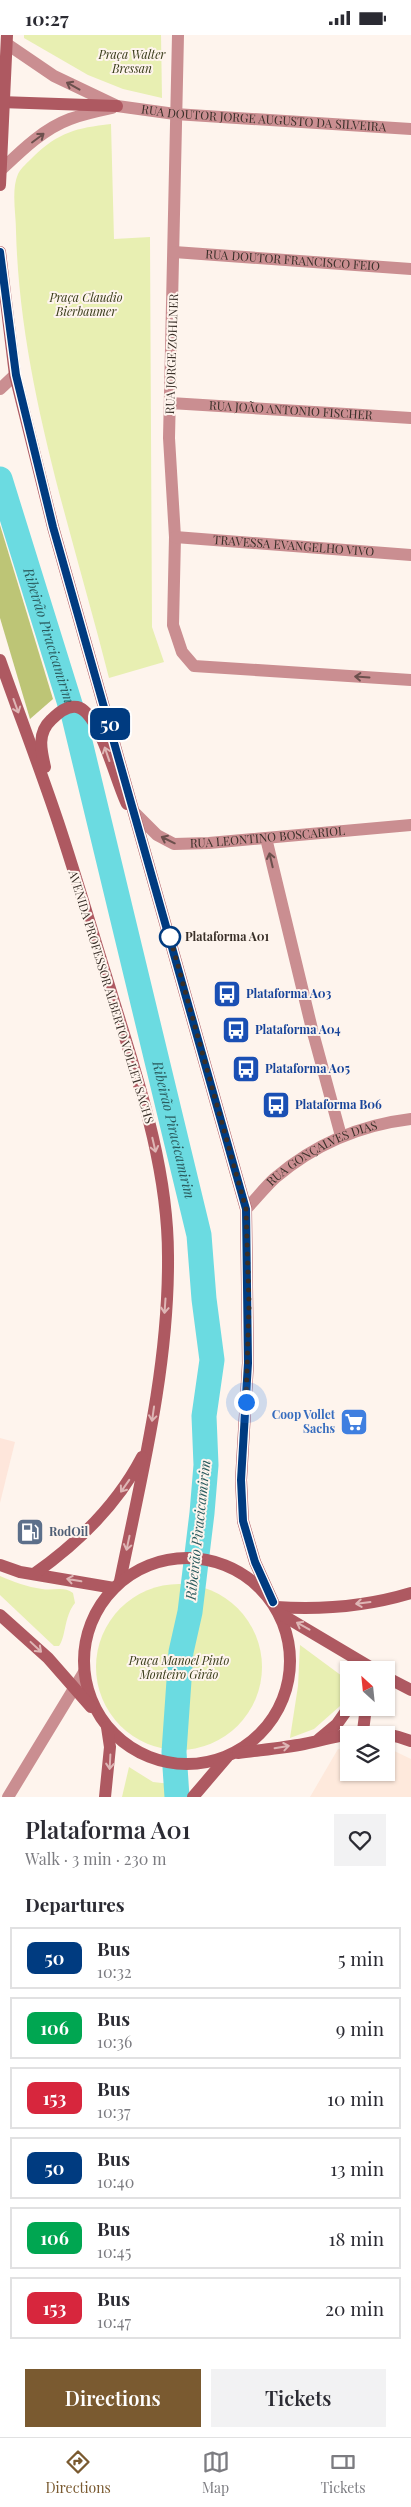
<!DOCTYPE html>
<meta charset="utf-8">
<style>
:root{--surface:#fff;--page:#f2f2f3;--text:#2b2b33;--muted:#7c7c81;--line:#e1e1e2;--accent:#7a5a30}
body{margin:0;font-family:"Playfair Display",serif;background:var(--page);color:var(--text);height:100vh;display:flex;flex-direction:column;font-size:19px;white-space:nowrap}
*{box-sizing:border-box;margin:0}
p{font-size:16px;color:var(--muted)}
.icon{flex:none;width:28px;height:28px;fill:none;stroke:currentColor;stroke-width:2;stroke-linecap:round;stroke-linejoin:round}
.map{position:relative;height:1762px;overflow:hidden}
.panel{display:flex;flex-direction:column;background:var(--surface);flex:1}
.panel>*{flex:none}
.badge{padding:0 10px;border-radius:8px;font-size:18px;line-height:32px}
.needle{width:32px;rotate:333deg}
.buttons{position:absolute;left:340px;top:1626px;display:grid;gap:10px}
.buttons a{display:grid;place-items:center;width:55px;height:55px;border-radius:0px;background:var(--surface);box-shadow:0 1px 4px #0004;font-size:25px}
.you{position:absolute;width:25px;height:25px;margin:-12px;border:4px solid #fff;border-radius:50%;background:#1a73e8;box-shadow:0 0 0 8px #1a73e833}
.map>.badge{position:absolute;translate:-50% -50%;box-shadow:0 0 0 2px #fff}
h2{padding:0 25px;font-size:19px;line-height:45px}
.round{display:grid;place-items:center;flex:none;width:52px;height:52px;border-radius:0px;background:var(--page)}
.head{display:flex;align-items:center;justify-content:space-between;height:85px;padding:0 25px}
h1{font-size:24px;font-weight:600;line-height:38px}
.primary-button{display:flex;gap:10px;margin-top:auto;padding:10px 25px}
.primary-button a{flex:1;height:58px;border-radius:0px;background:var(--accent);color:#fff;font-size:20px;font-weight:600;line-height:58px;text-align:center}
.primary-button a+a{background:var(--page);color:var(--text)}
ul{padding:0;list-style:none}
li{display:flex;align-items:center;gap:15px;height:62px;margin:0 10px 8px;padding:0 15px;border:2px solid var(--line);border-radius:0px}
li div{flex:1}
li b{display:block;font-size:19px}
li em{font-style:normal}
li .badge{min-width:55px;font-weight:700;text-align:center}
.status{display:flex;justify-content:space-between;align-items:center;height:35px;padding:0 25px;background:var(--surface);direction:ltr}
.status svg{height:14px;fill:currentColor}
.dock{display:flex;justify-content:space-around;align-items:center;height:70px;border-top:1px solid var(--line);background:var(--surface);font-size:14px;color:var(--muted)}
.dock a{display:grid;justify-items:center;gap:2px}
.dock .on{color:var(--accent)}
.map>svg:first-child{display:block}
.built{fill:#fee9dc}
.medical{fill:#fee6db}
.green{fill:#e8efb2}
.forest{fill:#bdc576}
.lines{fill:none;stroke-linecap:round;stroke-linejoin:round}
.river{stroke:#6bdbe1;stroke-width:25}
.minor{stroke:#ca8e91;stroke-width:12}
.secondary{stroke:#ae5961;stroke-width:12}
.oneway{stroke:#6c504d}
.oneway2{stroke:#deb6b5}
.line-casing{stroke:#fff;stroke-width:11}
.line{stroke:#003b80;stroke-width:8}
.walk{stroke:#392f28;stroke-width:5;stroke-dasharray:0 9}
.stop-dot{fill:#fff;stroke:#003b80;stroke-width:2.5}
.labels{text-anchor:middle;stroke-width:4;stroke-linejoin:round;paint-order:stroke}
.park-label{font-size:12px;font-style:italic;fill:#383b19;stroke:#fef4ed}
.street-label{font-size:12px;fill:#392f28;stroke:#fef4ed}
.stop-label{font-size:12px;font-weight:bold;fill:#392f28;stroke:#fef4ed;text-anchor:start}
.transit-label{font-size:12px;font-weight:bold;fill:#164399;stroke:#fef4ed;text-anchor:start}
.shop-label{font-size:12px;font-weight:bold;fill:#366cbe;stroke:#fef4ed;text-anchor:end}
.service-label{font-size:12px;font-weight:bold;fill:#4e5e75;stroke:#fef4ed;text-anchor:start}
.water-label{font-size:14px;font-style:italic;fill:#295a5d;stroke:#fef4ed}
</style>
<div class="status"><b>10:27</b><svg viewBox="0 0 49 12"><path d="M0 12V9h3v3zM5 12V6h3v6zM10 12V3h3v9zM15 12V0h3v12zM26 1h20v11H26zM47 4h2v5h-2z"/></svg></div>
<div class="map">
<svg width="411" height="1762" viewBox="0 0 411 1762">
<rect width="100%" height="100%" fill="#fef4ed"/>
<path class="built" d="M386,1712L411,1724V1762H310L338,1714L349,1713V1738H386Z"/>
<path class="medical" d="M0,1403L15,1407L0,1468Z"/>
<g class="green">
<path d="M24,0H161L162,63L123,54L88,40L24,3Z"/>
<path d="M111,89L114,204L150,202L152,592L164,627L109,643C72,496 20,349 16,196C16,179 11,155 18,139C21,133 28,127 33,122C59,97 76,93 111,89Z"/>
<path d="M0,1541C14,1547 27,1552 42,1554C53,1556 64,1551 73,1558L75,1568C64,1581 66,1602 59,1611H54L0,1560Z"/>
<circle cx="179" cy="1632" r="83"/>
<path d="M300,1610L346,1644L340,1671L314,1694L290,1703L298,1651Z"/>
<path d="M129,1732L153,1747L171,1749L169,1762H122Z"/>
</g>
<path class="forest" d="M0,490L53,664L30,684L0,583Z"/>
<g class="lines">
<path class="river" id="s1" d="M0,444L74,682L199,1200L204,1264L212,1325L204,1381L206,1430L202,1478L190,1577L181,1617L174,1717L177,1762"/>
<g class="minor">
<path d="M178,0L169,403L175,502L173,590L182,617L194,631L411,645"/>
<path id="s2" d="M7,9L54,41L117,71L175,79L411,94"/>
<path d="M1,135C21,116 43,94 70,84C84,79 98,76 112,73"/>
<path id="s3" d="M174,217L411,234"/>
<path d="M0,354L15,340"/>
<path id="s4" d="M170,368L411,383"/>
<path id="s5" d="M175,502L411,520"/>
<path id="s6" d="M135,778L157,800L174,809L209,808L411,790"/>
<path d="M266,803L312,994L341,1101"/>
<path id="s7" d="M246,1174C256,1164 265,1152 275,1143C315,1109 360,1090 411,1084"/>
<path d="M8,1762L84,1637"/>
</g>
<g class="secondary">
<path d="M0,67L117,71"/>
<path d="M0,150L7,0"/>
<path d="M0,217L15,340L53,492L246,1174L248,1328L241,1445L243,1486L255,1527L273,1567"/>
<path d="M0,625C19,679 40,733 58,787C77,844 94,903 112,960C138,1045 168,1132 168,1221C169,1331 142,1439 120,1546"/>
<path d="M45,732C41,715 37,698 51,685C58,678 67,670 77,672C100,677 116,748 127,769"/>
<circle cx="187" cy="1626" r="103"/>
<path d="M0,1530L20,1537L114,1553"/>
<path d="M34,1539C78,1508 117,1470 142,1422"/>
<path d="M276,1572C321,1575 368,1571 411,1558"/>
<path d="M279,1578L375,1635"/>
<path d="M0,1580L48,1623L91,1672"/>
<path d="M386,1642L411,1655"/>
<path d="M363,1696L366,1672"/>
<path d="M319,1704L337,1689L349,1672"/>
<path d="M238,1718C260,1715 283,1713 304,1709C347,1700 367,1690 411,1706"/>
<path d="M105,1762L110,1712L107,1692"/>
<path d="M193,1762L227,1722"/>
</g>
</g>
<defs><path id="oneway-shaft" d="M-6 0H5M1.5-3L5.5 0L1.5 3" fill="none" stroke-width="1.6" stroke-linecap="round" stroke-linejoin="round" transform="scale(1.25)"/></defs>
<g class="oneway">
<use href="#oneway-shaft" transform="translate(73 51) rotate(-151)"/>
<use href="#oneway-shaft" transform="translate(38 103) rotate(-37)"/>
<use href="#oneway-shaft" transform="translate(362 642) rotate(-176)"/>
<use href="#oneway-shaft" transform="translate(168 805) rotate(-154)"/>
<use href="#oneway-shaft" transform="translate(271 825) rotate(-103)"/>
</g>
<g class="oneway2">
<use href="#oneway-shaft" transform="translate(16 671) rotate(70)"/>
<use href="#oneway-shaft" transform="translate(107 719) rotate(-109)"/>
<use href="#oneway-shaft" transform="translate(154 1110) rotate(77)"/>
<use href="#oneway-shaft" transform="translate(165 1271) rotate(94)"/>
<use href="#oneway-shaft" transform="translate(153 1379) rotate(98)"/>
<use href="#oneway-shaft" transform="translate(125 1451) rotate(125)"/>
<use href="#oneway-shaft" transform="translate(128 1508) rotate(102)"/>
<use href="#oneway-shaft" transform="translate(74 1545) rotate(-170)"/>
<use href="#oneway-shaft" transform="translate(363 1568) rotate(173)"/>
<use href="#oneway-shaft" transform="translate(303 1591) rotate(-151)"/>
<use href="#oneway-shaft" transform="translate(36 1612) rotate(43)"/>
<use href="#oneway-shaft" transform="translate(282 1712) rotate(-9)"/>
<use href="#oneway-shaft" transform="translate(110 1727) rotate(93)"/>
</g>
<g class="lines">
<g class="line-casing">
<path id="line" d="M0,217L16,340L53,492L246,1174L248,1328L241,1445L243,1486L255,1527L273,1567"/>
</g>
<use href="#line" class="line"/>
<path class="walk" d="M170,902L168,895L246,1174L249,1270L246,1367"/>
</g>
<defs>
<g id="bus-square" transform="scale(1.4375)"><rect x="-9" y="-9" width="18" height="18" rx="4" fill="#1a4fb4" stroke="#fef4ed"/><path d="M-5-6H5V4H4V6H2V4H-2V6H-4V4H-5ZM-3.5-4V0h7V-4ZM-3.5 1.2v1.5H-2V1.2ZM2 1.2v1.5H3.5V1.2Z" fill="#fff"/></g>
<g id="supermarket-square" transform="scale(1.4375)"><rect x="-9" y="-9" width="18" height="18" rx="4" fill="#3f7fe0" stroke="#fef4ed"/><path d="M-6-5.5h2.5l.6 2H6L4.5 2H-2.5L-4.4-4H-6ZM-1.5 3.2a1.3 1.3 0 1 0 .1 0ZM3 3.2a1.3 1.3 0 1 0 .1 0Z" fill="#fff"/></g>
<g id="fuel-square" transform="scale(1.4375)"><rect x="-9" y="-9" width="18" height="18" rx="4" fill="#5c6f8a" stroke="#fef4ed"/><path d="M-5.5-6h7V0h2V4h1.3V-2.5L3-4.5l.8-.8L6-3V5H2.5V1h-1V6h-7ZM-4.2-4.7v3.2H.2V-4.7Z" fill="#fff"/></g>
</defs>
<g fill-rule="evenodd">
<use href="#bus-square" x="227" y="959"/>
<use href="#bus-square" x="236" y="995"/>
<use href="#bus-square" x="246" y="1034"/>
<use href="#bus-square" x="276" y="1070"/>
<use href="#supermarket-square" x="354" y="1387"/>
<use href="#fuel-square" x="30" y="1497"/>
</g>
<circle class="stop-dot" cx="170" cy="902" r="10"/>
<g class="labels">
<g class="park-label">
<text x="132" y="24">Praça Walter<tspan x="132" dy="14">Bressan</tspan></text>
<text x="86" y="267">Praça Claudio<tspan x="86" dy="14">Bierbaumer</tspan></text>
<text x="179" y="1630">Praça Manoel Pinto<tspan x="179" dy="14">Monteiro Girão</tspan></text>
</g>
<g class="street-label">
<text dy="4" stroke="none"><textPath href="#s2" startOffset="274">RUA DOUTOR JORGE AUGUSTO DA SILVEIRA</textPath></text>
<text dy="4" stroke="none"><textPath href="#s3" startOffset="119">RUA DOUTOR FRANCISCO FEIO</textPath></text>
<text transform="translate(172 319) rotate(-88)" y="4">RUA JORGE ZOHLNER</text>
<text dy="4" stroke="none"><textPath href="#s4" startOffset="121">RUA JOÃO ANTONIO FISCHER</textPath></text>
<text dy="4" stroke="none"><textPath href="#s5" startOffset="119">TRAVESSA EVANGELHO VIVO</textPath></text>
<text dy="4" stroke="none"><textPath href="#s6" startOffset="144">RUA LEONTINO BOSCARIOL</textPath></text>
<text transform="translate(111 962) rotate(73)" y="4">AVENIDA PROFESSOR ALBERTO VOLLET SACHS</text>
<text dy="4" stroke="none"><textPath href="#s7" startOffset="96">RUA GONÇALVES DIAS</textPath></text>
</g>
<g class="stop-label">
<text x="185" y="906">Plataforma A01</text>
</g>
<g class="transit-label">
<text x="246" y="963">Plataforma A03</text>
<text x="255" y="999">Plataforma A04</text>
<text x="265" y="1038">Plataforma A05</text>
<text x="295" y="1074">Plataforma B06</text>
</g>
<g class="shop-label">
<text x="335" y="1384">Coop Vollet<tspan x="335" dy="14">Sachs</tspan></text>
</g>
<g class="service-label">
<text x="49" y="1501">RodOil</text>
</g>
<g class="water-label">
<text dy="5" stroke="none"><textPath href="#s1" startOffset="164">Ribeirão Piracicamirim</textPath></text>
<text dy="5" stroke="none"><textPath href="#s1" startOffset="674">Ribeirão Piracicamirim</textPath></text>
<text transform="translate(198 1495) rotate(-84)" y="5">Ribeirão Piracicamirim</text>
</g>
</g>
</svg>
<div class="buttons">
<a><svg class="needle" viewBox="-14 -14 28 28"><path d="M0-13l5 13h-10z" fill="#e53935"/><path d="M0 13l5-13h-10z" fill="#7c7c81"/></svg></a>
<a><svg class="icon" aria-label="layers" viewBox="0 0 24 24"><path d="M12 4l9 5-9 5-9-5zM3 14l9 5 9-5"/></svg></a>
</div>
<div class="you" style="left:246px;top:1367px"></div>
<b class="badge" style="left:110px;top:689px;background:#003b80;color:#fff">50</b>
</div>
<section class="panel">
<div class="head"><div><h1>Plataforma A01</h1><p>Walk · 3 min · 230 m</p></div><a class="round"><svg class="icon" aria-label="heart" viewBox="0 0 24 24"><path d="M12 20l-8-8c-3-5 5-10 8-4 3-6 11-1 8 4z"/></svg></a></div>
<h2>Departures</h2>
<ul>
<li><span class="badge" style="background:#003b80;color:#fff">50</span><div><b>Bus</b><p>10:32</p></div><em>5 min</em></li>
<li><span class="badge" style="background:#00a651;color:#fff">106</span><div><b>Bus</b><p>10:36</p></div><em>9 min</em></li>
<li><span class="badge" style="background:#d7263d;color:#fff">153</span><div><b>Bus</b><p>10:37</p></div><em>10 min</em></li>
<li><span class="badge" style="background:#003b80;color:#fff">50</span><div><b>Bus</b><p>10:40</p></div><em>13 min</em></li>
<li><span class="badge" style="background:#00a651;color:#fff">106</span><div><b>Bus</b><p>10:45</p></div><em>18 min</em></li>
<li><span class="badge" style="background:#d7263d;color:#fff">153</span><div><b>Bus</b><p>10:47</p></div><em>20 min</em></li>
</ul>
<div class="primary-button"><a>Directions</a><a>Tickets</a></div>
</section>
<nav class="dock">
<a class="on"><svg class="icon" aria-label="directions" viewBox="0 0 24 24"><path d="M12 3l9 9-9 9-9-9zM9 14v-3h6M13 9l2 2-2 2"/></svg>Directions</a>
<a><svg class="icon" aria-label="map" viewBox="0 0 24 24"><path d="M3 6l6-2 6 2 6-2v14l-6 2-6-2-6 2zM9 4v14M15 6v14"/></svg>Map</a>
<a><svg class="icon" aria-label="tickets" viewBox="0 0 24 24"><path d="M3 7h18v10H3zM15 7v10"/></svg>Tickets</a>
</nav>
